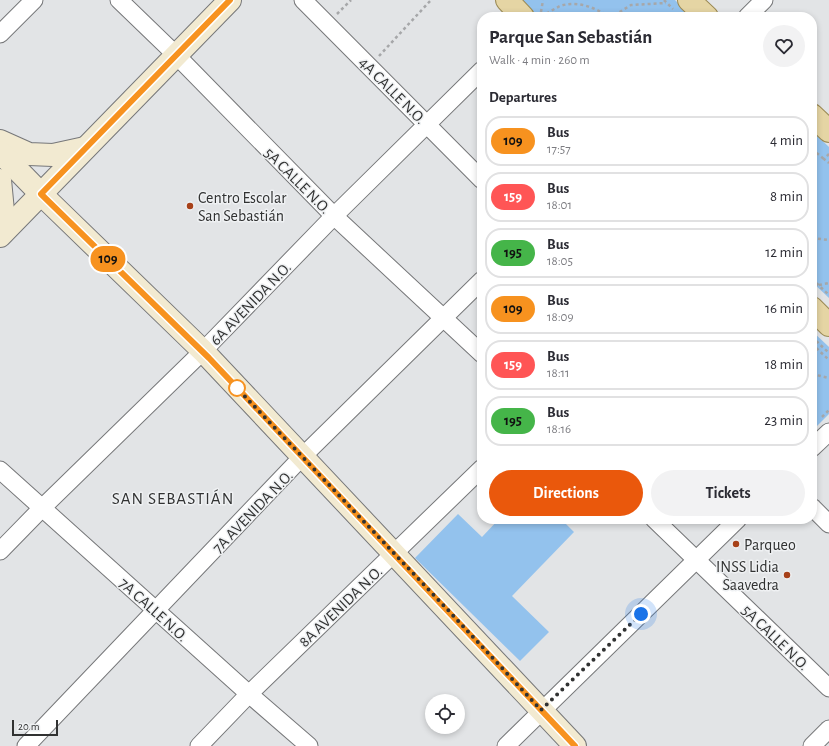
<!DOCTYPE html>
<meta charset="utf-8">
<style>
:root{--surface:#fff;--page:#f2f2f3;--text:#2b2b33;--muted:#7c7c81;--line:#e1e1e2;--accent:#ea580c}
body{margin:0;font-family:"Alegreya Sans",sans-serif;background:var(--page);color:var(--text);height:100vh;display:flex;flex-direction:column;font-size:15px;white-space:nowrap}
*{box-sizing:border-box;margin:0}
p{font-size:13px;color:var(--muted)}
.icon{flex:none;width:22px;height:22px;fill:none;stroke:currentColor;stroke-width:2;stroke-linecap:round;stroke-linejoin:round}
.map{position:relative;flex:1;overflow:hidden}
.sheet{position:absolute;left:477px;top:12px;width:340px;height:512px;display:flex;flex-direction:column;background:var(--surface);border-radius:16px;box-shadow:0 2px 6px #0003}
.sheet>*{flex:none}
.badge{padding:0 8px;border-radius:13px;font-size:14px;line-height:26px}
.tools{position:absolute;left:425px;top:694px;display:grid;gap:8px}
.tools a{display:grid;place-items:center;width:40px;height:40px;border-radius:50%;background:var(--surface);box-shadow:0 2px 6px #0003;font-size:20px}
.scale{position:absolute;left:12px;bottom:10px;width:46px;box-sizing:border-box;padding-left:4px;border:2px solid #313232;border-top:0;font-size:11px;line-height:14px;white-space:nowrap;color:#313232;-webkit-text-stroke:3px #eff1f3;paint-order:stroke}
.you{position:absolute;width:20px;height:20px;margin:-10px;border:3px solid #fff;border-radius:50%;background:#1a73e8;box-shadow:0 0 0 6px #1a73e833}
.map>.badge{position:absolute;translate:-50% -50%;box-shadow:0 0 0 2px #fff}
h2{padding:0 12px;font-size:15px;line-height:36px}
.round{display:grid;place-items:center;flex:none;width:42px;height:42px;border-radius:21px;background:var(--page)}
.summary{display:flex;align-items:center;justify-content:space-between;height:68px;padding:0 12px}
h1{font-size:19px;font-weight:700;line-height:30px}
.cta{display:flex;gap:8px;margin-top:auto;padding:8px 12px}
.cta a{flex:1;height:46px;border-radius:24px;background:var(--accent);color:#fff;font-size:16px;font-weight:700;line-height:46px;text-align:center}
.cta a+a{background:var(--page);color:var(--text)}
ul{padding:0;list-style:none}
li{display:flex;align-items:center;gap:12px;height:50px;margin:0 8px 6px;padding:0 4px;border:2px solid var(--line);border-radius:16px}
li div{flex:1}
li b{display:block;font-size:15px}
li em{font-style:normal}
li .badge{min-width:44px;font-weight:700;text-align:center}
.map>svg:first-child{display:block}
.green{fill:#93c2ed}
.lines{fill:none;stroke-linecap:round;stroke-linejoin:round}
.street-casing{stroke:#767779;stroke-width:19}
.secondary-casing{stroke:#767779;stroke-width:24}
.primary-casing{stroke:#9b8a54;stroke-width:24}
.path{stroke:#a6a7a9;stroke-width:2.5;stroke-dasharray:3 3;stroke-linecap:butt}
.street{stroke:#fff;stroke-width:17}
.secondary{stroke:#f2ead1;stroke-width:22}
.primary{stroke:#e5d5a4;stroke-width:22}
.line-casing{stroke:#fff;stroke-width:9}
.line{stroke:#f7921f;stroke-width:6}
.walk{stroke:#313232;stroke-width:4;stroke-dasharray:0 7.2}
.poi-dot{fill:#a74119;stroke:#eff1f3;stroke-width:1.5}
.stop-dot{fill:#fff;stroke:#f7921f;stroke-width:2}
.labels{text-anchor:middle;stroke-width:3;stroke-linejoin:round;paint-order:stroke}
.street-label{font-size:16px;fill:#313232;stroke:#eff1f3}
.poi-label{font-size:16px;fill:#313232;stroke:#eff1f3;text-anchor:start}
.neighbourhood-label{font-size:17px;letter-spacing:1px;fill:#313232;stroke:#eff1f3}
</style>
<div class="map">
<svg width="829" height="746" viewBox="0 0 829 746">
<rect width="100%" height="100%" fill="#e2e4e6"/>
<g class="green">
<path d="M522,0H675L692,17H537Z"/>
<path d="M812,131L829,147V298L812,282Z"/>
<path d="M812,331L829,347V414L812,431Z"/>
<path d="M458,514L482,537L499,519H561L574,532L512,596L549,632L520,661L415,558Z"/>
</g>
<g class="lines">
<g class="street-casing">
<g id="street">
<path d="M119,0L176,55L334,216L482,354"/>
<path d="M303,0L482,180"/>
<path d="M747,17L764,0"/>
<path d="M0,34L34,0"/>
<path d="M812,448L829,432"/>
<path d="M0,470L249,694L309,746"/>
<path d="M812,507L829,524"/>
<path d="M654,519L829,688"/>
<path d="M0,551L42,508L203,351L334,216L482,70"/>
<path d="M26,746L302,457L482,280"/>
<path d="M199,746L249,694L482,468"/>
<path d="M506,746L738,519"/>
<path d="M812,746L829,729"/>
</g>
</g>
<g class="secondary-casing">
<g id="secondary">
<path d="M0,141L29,154L53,155L85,148"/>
<path d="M0,152L41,194L203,351L575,746"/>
<path d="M0,180L3,211L0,219"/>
<path d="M0,236L230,0"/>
</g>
</g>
<g class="primary-casing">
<g id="primary">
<path d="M507,0L523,17"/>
<path d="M689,0L707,17"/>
<path d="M812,115L829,131"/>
<path d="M812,308L829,325"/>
</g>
</g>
<g class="path">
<path d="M664,0L673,9"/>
<path d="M541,12L543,0"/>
<path d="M337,14L351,0"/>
<path d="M541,16C548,13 554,9 560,6C578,0 595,8 610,17"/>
<path d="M617,17L618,13L631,5L666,3"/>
<path d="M379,56L431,0"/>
<path d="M812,149L824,159"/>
<path d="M829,154L824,159L829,163"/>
<path d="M812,238L829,240"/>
<path d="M812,279L829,295"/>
<path d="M819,285L829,283"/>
<path d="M812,337L829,353"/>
<path d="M812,344L829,360"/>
<path d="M812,374L829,378"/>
<path d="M822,417L829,410"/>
</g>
<use href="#street" class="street"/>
<use href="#secondary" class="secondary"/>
<use href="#primary" class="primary"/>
</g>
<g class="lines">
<g class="line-casing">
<path id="line" d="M230,0L41,194L209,358L575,746"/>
</g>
<use href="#line" class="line"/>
<path class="walk" d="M237,388L236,387L448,610L541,710L641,614"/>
</g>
<g class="poi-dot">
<circle cx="190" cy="206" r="4"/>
<circle cx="736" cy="544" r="4"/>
<circle cx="787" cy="575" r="4"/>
</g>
<circle class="stop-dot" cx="237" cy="388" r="8"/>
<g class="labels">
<g class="street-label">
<text transform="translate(393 90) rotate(45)" y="6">4A CALLE N.O.</text>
<text transform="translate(298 180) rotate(45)" y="6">5A CALLE N.O.</text>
<text transform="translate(250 303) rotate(-46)" y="6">6A AVENIDA N.O.</text>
<text transform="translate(252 511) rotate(-46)" y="6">7A AVENIDA N.O.</text>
<text transform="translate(340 606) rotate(-44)" y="6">8A AVENIDA N.O.</text>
<text transform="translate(154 609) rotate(42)" y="6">7A CALLE N.O.</text>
<text transform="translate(776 637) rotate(44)" y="6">5A CALLE N.O.</text>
</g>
<g class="poi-label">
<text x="198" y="203">Centro Escolar<tspan x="198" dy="18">San Sebastián</tspan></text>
<text x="744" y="550">Parqueo</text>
<text x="779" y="572" text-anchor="end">INSS Lidia<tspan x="779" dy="18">Saavedra</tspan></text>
</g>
<g class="neighbourhood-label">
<text x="173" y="504">SAN SEBASTIÁN</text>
</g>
</g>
</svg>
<div class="tools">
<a><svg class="icon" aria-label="locate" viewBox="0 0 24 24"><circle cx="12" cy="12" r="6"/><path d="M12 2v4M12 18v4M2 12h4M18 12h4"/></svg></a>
</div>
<div class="scale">20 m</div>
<div class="you" style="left:641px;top:614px"></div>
<b class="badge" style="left:108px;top:259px;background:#f7921f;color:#111">109</b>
<section class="sheet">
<div class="summary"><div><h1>Parque San Sebastián</h1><p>Walk · 4 min · 260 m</p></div><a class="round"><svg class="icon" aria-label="heart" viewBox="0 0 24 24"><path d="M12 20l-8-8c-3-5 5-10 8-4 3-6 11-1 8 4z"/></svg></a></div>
<h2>Departures</h2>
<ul>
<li><span class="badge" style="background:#f7921f;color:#111">109</span><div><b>Bus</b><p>17:57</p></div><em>4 min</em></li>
<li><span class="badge" style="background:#f55;color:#fff">159</span><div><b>Bus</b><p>18:01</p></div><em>8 min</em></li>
<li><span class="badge" style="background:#45b549;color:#111">195</span><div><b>Bus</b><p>18:05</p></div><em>12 min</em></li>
<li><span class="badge" style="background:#f7921f;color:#111">109</span><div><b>Bus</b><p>18:09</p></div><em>16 min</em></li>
<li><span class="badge" style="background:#f55;color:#fff">159</span><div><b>Bus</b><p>18:11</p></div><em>18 min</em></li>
<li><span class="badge" style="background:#45b549;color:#111">195</span><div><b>Bus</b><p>18:16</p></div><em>23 min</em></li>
</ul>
<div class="cta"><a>Directions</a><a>Tickets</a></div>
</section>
</div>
